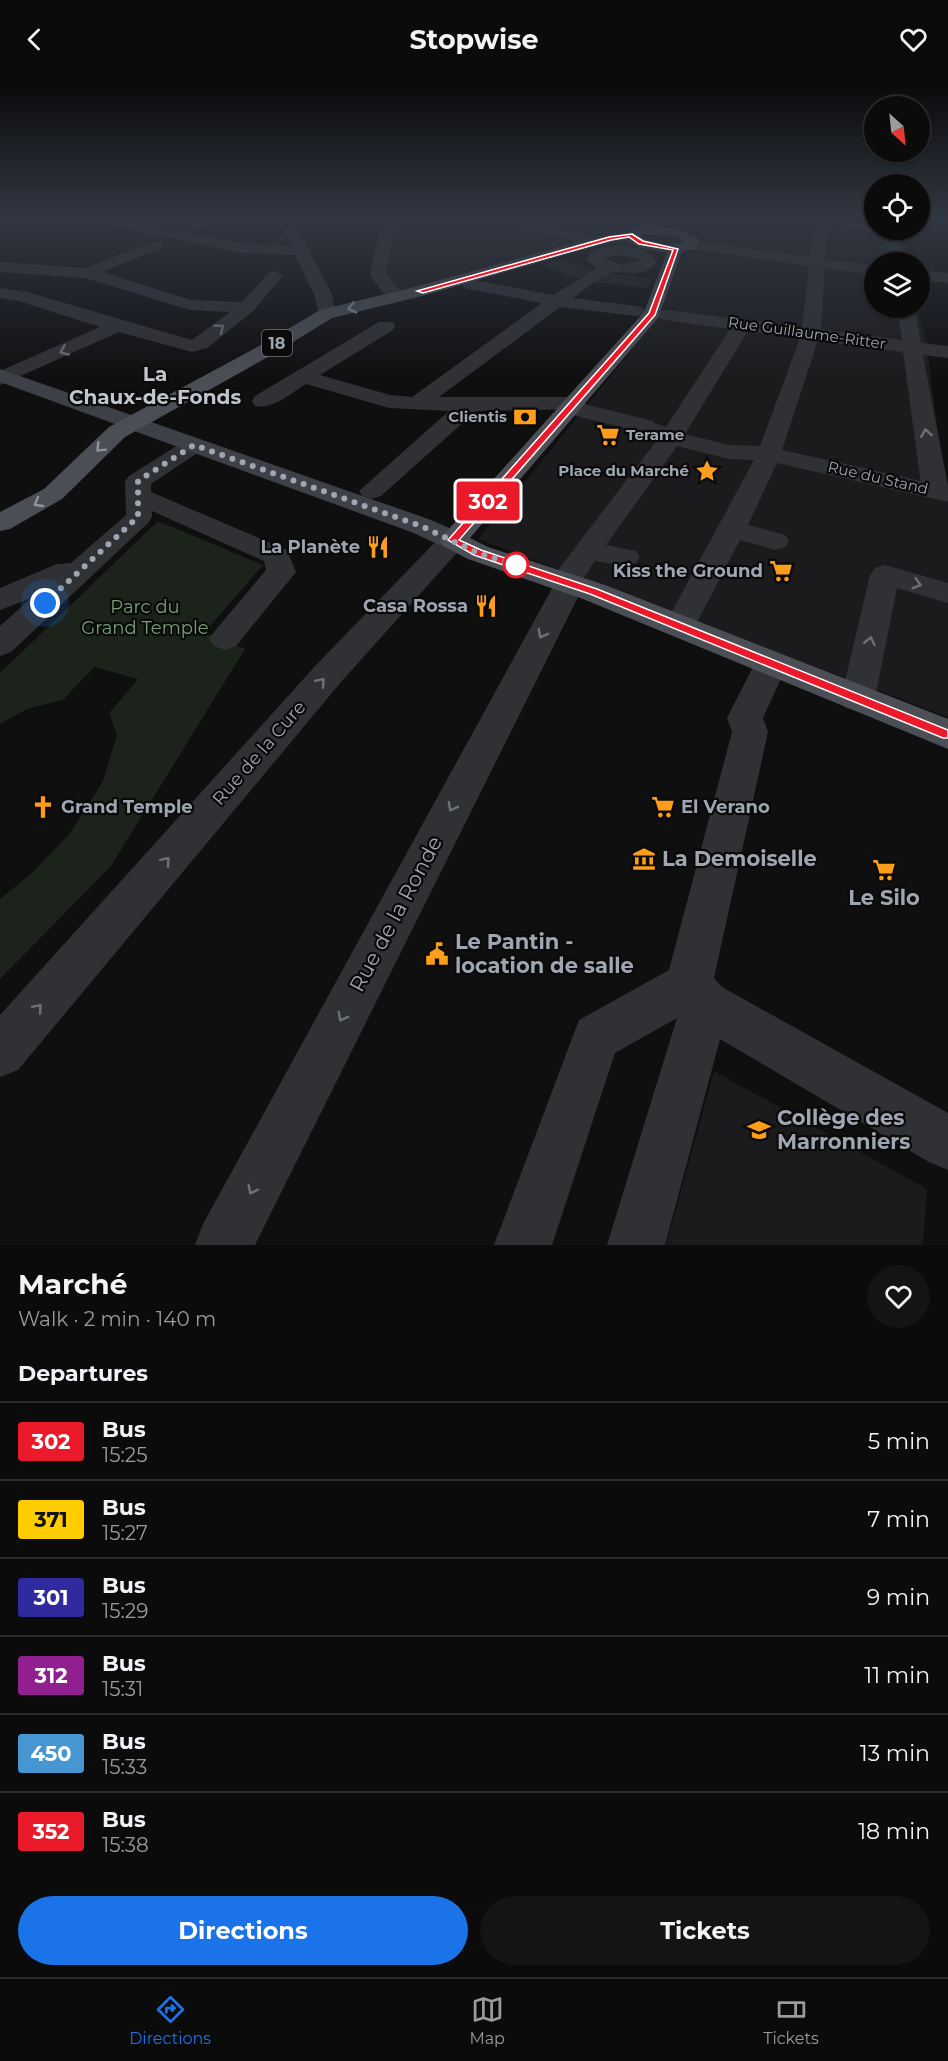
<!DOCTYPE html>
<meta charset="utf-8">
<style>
:root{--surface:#0b0b0c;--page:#141415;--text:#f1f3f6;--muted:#9a9b9d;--line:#2b2b2d;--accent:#1a73e8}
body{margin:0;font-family:Montserrat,sans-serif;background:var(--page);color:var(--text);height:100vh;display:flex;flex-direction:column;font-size:22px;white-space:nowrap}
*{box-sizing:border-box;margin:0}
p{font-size:20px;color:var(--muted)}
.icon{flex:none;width:33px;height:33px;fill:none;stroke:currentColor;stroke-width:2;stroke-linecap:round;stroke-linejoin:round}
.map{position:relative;height:1167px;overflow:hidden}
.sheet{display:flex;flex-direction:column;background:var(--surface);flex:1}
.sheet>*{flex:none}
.badge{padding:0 12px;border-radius:4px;font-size:21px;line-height:39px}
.needle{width:39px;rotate:153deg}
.fabs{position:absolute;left:864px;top:18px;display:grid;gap:12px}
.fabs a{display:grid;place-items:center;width:66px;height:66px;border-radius:50%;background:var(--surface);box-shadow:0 2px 4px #0004,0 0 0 2px var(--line);font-size:30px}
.you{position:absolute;width:30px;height:30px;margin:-15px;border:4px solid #fff;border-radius:50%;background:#1a73e8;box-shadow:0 0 0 9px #1a73e833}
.map>.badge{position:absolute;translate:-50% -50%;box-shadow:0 0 0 3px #fff}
h2{padding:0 18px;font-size:22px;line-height:54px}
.round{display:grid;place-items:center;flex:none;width:63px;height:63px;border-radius:32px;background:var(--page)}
.head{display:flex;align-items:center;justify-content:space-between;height:102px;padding:0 18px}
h1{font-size:28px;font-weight:700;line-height:45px}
.primary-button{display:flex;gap:12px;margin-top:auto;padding:12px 18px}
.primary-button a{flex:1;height:69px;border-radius:36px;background:var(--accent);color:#fff;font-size:24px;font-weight:700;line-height:69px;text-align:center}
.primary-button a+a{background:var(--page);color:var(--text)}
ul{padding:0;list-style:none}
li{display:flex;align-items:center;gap:18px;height:78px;padding:0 18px;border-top:2px solid var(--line)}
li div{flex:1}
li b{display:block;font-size:22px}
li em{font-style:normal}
li .badge{min-width:66px;font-weight:700;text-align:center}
header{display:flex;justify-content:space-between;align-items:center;height:78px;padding:0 18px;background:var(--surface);font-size:27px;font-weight:700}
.tab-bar{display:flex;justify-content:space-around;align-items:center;height:84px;border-top:2px solid var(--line);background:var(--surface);font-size:16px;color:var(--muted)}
.tab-bar a{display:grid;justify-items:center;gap:3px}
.tab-bar .current{color:var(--accent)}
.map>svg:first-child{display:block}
.built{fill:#1b1b1d}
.green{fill:#1b231b}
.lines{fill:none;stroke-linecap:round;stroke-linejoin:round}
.pedestrian{fill:#303135;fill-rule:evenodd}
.minor{fill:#303135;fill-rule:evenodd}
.secondary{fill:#3d4046;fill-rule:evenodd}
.primary{fill:#4b4e55;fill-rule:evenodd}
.oneway{stroke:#8e949f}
.oneway2{stroke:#6d717a}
.line{fill:#ea1a2a;stroke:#fff;stroke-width:1.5}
.walk{stroke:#9fa6b2;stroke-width:6;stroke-dasharray:0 10.8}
.stop-dot{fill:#fff;stroke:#ea1a2a;stroke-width:3}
.labels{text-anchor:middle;stroke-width:4.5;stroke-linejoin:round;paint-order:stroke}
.far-street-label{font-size:15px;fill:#9fa6b2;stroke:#0a0a0b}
.far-poi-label{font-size:15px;font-weight:bold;fill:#9fa6b2;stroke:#0a0a0b;text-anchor:end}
.shield{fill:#0a0a0b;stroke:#727780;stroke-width:1.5}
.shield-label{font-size:16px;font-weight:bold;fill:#9fa6b2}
.poi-label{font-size:18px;font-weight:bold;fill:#9fa6b2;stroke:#0a0a0b;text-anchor:end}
.park-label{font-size:18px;fill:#759f74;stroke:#0a0a0b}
.street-label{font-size:18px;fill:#9fa6b2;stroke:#0a0a0b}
.far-district-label{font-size:20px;font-weight:bold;fill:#c0c5ce;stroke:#0a0a0b}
.near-poi-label{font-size:21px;font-weight:bold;fill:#9fa6b2;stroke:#0a0a0b;text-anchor:start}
.near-street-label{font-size:21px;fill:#9fa6b2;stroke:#0a0a0b}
</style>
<header><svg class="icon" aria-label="back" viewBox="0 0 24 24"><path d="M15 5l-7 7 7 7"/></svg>Stopwise<svg class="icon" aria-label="heart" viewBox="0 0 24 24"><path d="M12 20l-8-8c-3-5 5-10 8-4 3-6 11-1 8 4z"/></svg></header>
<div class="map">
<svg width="948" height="1167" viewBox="0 0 948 1167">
<rect width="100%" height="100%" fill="#0f0f10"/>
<g class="built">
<path d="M412,139H658L619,158L404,214L384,196L394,151Z"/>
<path d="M712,139H874V152H901L908,184H874V230H918L927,268L944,405L948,406V639L478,461L657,241L660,228L684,177L699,174L707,166L701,158Z"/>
<path d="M714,993L927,1111L923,1167H666Z"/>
</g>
<g class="green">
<path d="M563,181L593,192L578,200L541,187Z"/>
<path d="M606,195L651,200L648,210L592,204Z"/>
<path d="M158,443L263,487L204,555L245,571L111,788L0,901V821L32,795L70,755L103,703L117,657L109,635L138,601L94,589L63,622L27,631L0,646V595Z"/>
</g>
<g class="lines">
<g class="pedestrian">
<path d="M817,139H826L828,142L825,181L874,187V197L825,190L821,251L839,254L841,258L839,262H818L782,372L944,408L948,413L944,418L935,421L777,385L748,447L785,457L789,463L785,469L775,472L740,462L691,556L680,559L669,556L664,548L754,382L729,381L677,368L606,467L636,473L640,479L636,485L626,488L595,483C583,500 577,516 555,510L550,503L555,496L657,362L643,356L640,351L643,346L651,344L666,349L730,251L666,242L660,241L657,237L660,233L666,232L802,249L809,188L692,171L685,167L687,164L692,163L810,179L814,142ZM748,253L800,260L760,368L729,367L685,356Z"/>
<path d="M617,167C631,170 652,169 656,185C642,202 624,191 610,195C597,199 584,213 573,220L636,228L642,229L645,233L642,237L636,238L560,229L439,319H575L583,321L586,326L583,331L476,333L381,418L372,421L363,418L359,413L449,333L389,330L306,306C291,315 273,332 255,328L252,323L255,318L379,244H393L395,248L393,252L320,297L390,317L412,319L542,225L464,210L462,206L464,202L470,201L553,217L597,190L587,182L589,176L597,171ZM617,177L636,180L640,183L621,187L603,180Z"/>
<path d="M766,583L778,587L783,596L763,640L768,654L714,900L722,909L948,1035V1092L929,1084L720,961L665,1167H607L677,940L615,975L552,1167H494L579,942L669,892L732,654L727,640L754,587Z"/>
</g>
<g class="minor">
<path d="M0,139H8L0,143Z"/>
<path d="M77,139H105L243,165L291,168L278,139H292L332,216L335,236L332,240H320L314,216L295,177L243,175L84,143Z"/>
<path d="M210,139H229L227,142L196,153L189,149L191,146Z"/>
<path d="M394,139H410L394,153L386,196L407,219L404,223C389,226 378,208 370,197L380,151Z"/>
<path d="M486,139H509L598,161L600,164L593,168L488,142Z"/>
<path d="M821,141L874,146V152H880L874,154L816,148L814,145L816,142Z"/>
<path d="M883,152H897L905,184H889Z"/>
<path d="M156,163L161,164L163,167L161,170L102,194L191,222L242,224L269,195L275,193L283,198L253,233L207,270L192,274L119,254L0,307V293L100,249L19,223L0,220V210L27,214L192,262L230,234L190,232L85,200L0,194V184L85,190Z"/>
<path d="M920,192L948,195V205L920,202Z"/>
<path d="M897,230H915L921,265L948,268V280L923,277L948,408V424L926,418L922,413L903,274L834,265L827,263L825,259L827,255L834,253L902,262Z"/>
<path d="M572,323L653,343L656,348L653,353L645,355L564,335L561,330L564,325Z"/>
<path d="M194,360L202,362L206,367L202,372L151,406V414L287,472L296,494L236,568L225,572L214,568L209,560L266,492L264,483L152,433V439L148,445L11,574L0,578V548L31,520L0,532V510L57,486L71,485L126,437L125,403L129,398L186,362Z"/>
<path d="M453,453L463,456L467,462L463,468L341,604L18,992L0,999V937L317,586L443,456Z"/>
<path d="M885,487L948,505V525L897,510L875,620L870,630L858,633L846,630L841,620L870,497L875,490Z"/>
<path d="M570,495L580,498L585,505L255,1167H195L203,1146L555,505L560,498Z"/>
</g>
<path class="secondary" d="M0,291L431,442L463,456L467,462L463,468C445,473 428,461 411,454L0,304Z"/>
<path class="primary" d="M652,139H668L657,148L681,151L700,161L697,170L682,174L658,240L470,460L488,469L605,507L948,641V671L583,521L468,481L443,468L439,462L644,234L667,175L640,170L626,162L595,168L426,217L332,240L275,275L125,359L62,421L10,451L0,453V434L44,411L109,349L261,267L320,232L415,209L588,161L631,153ZM645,156L674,158L685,163C673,171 654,165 641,159Z"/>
</g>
<defs><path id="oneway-chevron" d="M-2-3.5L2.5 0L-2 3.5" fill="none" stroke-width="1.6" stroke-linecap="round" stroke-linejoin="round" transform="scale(1.5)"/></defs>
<g class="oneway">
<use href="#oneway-chevron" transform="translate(352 230) rotate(167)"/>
<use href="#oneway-chevron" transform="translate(100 370) rotate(135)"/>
<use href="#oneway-chevron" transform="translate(38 425) rotate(150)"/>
</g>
<g class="oneway2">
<use href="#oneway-chevron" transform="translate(220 250) rotate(-38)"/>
<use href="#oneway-chevron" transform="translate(64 273) rotate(156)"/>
<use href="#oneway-chevron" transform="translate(926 355) rotate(-99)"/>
<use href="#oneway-chevron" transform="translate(917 506) rotate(16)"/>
<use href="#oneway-chevron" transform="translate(542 556) rotate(118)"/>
<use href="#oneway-chevron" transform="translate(870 563) rotate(-77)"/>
<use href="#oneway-chevron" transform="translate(321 604) rotate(-49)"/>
<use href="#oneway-chevron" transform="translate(452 729) rotate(118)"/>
<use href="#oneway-chevron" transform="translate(166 783) rotate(-49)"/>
<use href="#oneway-chevron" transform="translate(38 930) rotate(-49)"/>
<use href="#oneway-chevron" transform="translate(342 939) rotate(118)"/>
<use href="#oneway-chevron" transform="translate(252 1112) rotate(117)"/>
</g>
<linearGradient id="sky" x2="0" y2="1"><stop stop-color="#080809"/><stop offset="0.46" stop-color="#313742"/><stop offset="1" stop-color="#313742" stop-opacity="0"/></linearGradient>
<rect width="948" height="302" fill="url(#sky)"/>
<path class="line" d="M632,156L643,163L678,171L655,237L459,462L481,472L597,511L948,652V660H943L590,516L474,477L448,462L649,235L673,172L639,166L629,159L611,162L423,215L417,213L609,159Z"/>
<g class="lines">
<path class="walk" d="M45,525L138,439V403L194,367L421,448L478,475L516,487"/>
</g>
<defs>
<g id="bank-bare" transform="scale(1.8)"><path d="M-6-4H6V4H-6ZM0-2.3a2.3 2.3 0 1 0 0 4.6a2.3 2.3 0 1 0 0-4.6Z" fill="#fd9d1a" stroke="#0a0a0b" stroke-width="2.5" paint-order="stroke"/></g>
<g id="supermarket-bare" transform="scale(1.8)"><path d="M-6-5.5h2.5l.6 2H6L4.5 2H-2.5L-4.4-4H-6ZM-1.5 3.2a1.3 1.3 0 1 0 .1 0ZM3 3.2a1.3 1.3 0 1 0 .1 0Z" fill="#fd9d1a" stroke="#0a0a0b" stroke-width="2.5" paint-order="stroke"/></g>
<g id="sight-bare" transform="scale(1.8)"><path d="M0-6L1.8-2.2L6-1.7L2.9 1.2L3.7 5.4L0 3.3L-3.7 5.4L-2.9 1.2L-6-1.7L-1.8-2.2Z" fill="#fd9d1a" stroke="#0a0a0b" stroke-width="2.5" paint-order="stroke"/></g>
<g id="restaurant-bare" transform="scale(1.8)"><path d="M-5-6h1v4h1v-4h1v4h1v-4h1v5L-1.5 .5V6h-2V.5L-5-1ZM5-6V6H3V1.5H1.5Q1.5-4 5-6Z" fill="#fd9d1a" stroke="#0a0a0b" stroke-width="2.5" paint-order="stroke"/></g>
<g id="church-bare" transform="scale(1.8)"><path d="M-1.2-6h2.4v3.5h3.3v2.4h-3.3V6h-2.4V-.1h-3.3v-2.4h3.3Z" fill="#fd9d1a" stroke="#0a0a0b" stroke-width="2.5" paint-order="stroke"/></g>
<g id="museum-bare" transform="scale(1.8)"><path d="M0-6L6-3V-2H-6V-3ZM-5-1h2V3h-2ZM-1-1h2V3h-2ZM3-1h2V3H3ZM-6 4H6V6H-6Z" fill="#fd9d1a" stroke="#0a0a0b" stroke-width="2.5" paint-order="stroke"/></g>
<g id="civic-bare" transform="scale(1.8)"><path d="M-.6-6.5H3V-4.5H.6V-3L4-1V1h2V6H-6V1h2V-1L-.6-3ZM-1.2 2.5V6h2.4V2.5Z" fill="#fd9d1a" stroke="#0a0a0b" stroke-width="2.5" paint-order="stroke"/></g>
<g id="school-bare" transform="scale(1.8)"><path d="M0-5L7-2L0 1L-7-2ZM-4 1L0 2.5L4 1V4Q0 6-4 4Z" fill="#fd9d1a" stroke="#0a0a0b" stroke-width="2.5" paint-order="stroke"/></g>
</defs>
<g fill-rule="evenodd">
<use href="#bank-bare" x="525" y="339"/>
<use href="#supermarket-bare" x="608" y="357"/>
<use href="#sight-bare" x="707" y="393"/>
<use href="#restaurant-bare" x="378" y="469"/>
<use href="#supermarket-bare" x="781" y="493"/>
<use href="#restaurant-bare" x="486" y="528"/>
<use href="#church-bare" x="43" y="729"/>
<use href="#supermarket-bare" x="663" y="729"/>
<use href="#museum-bare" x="644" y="781"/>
<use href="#supermarket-bare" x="884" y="792"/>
<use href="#civic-bare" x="437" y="876"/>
<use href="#school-bare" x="759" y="1052"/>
</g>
<circle class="stop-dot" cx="516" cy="487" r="12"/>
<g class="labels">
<g class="far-street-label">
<text transform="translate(807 255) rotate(8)" y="5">Rue Guillaume-Ritter</text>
<text transform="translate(878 400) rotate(13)" y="5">Rue du Stand</text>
</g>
<g class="far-poi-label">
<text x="507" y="344">Clientis</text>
<text x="626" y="362" text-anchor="start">Terame</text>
<text x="689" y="398">Place du Marché</text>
</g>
<rect class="shield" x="262" y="252" width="30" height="26" rx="4.5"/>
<g class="shield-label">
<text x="277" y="271">18</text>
</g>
<g class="poi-label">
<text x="360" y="475">La Planète</text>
<text x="763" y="499">Kiss the Ground</text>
<text x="468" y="534">Casa Rossa</text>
<text x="61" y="735" text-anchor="start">Grand Temple</text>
<text x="681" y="735" text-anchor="start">El Verano</text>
</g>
<g class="park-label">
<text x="145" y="535">Parc du<tspan x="145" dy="21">Grand Temple</tspan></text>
</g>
<g class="street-label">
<text transform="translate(259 675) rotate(-49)" y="6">Rue de la Cure</text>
</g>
<g class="far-district-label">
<text x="155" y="303">La<tspan x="155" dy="23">Chaux-de-Fonds</tspan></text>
</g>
<g class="near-poi-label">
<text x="662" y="788">La Demoiselle</text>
<text x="884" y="827" text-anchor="middle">Le Silo</text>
<text x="455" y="871">Le Pantin -<tspan x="455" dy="24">location de salle</tspan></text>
<text x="777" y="1047">Collège des<tspan x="777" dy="24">Marronniers</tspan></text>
</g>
<g class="near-street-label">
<text transform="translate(396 836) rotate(-62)" y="7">Rue de la Ronde</text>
</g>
</g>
</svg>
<div class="fabs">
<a><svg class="needle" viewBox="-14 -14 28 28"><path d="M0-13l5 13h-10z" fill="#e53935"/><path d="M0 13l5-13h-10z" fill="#9a9b9d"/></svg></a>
<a><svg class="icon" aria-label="locate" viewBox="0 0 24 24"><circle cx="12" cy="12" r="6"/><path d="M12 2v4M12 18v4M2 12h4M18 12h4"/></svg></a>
<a><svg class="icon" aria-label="layers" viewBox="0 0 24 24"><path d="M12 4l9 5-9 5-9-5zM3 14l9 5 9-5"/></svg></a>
</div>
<div class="you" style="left:45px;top:525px"></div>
<b class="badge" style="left:488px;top:423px;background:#ea1a2a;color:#fff">302</b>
</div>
<section class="sheet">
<div class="head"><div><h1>Marché</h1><p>Walk · 2 min · 140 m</p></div><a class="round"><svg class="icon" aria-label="heart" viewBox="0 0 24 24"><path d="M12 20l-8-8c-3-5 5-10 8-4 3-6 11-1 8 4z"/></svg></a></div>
<h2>Departures</h2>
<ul>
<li><span class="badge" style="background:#ea1a2a;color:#fff">302</span><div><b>Bus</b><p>15:25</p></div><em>5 min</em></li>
<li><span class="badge" style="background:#fc0;color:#111">371</span><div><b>Bus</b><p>15:27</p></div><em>7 min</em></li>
<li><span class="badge" style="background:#302a9f;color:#fff">301</span><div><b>Bus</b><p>15:29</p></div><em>9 min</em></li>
<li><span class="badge" style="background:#901f90;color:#fff">312</span><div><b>Bus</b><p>15:31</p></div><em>11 min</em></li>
<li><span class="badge" style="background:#4696d2;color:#fff">450</span><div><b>Bus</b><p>15:33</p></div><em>13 min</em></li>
<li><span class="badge" style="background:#ea1a2a;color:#fff">352</span><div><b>Bus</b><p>15:38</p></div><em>18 min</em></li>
</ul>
<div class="primary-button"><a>Directions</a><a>Tickets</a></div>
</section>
<nav class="tab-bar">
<a class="current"><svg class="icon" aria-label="directions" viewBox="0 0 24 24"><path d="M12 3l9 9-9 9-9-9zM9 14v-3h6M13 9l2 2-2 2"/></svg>Directions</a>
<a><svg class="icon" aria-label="map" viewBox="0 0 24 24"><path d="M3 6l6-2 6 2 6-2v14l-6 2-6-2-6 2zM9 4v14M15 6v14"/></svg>Map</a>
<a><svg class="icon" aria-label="tickets" viewBox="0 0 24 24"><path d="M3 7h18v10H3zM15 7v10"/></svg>Tickets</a>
</nav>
